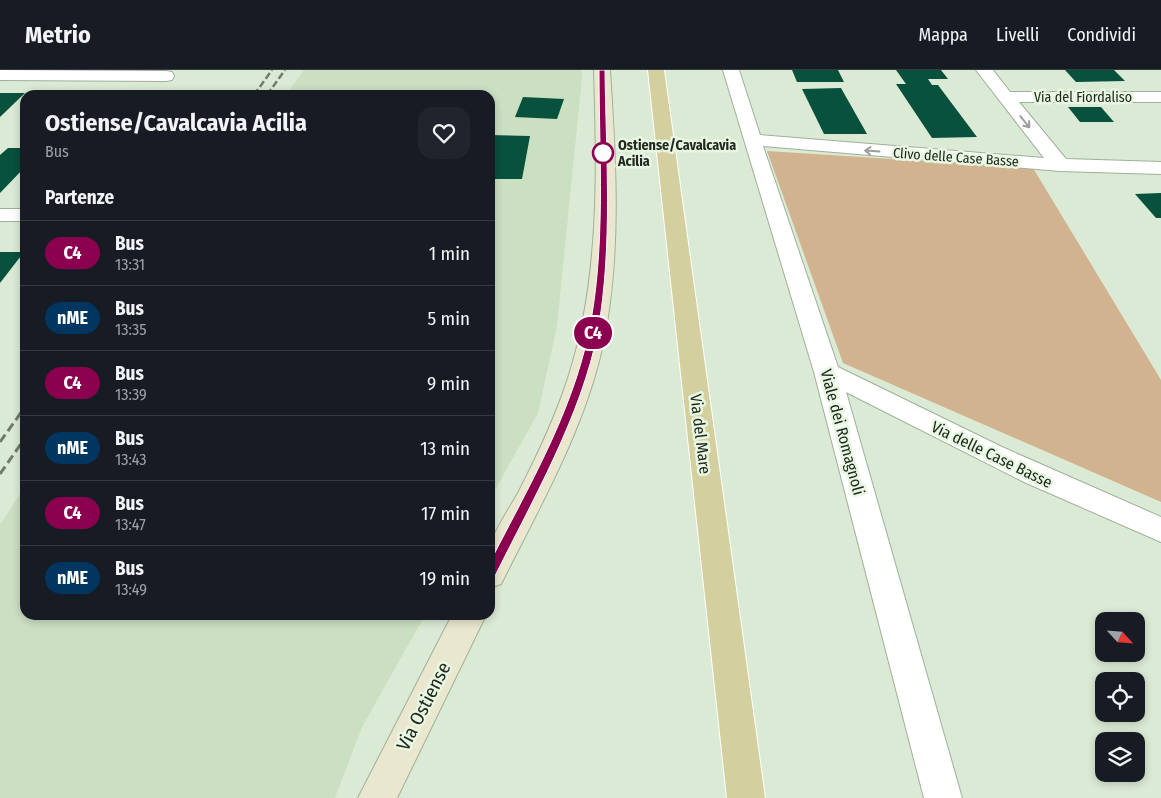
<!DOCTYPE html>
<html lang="it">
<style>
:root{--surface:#171b24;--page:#20242c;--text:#f1f3f6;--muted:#9ea1a6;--line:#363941}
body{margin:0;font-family:"Fira Sans Condensed",sans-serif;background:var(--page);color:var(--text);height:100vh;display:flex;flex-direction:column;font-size:19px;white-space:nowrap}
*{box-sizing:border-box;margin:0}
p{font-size:16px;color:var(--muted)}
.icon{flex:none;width:28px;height:28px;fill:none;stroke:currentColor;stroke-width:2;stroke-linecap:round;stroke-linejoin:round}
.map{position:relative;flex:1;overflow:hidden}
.side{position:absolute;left:20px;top:20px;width:475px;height:530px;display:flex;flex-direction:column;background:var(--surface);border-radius:15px;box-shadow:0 2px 8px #0003}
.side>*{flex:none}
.badge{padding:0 10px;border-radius:16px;font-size:18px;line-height:32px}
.needle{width:32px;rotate:116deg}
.fabs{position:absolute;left:1095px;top:542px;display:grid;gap:10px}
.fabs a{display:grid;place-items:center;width:50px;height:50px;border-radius:10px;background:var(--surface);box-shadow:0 2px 8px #0003;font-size:25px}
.map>.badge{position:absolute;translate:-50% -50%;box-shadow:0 0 0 2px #fff}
h2{padding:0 25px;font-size:19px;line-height:45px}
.round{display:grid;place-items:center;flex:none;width:52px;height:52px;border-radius:15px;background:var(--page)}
.head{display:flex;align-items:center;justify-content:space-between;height:85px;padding:0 25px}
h1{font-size:24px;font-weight:700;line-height:38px}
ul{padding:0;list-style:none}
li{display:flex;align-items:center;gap:15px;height:65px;padding:0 25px;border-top:1px solid var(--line)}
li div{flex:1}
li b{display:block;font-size:19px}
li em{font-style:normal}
li .badge{min-width:55px;font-weight:700;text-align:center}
header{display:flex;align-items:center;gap:30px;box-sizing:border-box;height:70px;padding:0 25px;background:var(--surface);border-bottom:1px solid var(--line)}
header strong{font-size:24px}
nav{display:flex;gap:28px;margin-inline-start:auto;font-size:18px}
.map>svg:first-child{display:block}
.built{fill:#cbdfc2}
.green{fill:#d2b390}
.building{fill:#07513d}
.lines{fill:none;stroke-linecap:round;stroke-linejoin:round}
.minor-casing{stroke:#a0af99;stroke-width:2}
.secondary-casing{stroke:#a0af99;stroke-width:2}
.primary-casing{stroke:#fff;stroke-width:2}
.minor{fill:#fff;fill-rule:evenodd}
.secondary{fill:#eae7cf;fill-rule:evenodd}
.primary{fill:#d4cf9e;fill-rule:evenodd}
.rail-far1{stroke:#717a6c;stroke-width:2.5;stroke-dasharray:7 3;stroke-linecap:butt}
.rail{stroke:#717a6c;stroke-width:3;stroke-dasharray:9 4.5;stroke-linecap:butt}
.oneway{stroke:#9c9e9b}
.line{fill:#8b004f;stroke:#fff}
.stop-dot{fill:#fff;stroke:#8b004f;stroke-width:2.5}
.labels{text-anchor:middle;stroke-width:5;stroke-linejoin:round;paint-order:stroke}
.far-street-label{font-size:14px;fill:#222820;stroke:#e8f7e1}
.far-stop-label{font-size:14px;font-weight:bold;fill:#222820;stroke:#e8f7e1;text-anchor:start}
.street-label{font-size:16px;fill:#222820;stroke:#e8f7e1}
.near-street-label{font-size:19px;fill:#222820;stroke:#e8f7e1}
</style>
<header>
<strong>Metrio</strong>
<nav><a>Mappa</a><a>Livelli</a><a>Condividi</a></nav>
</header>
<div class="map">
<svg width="1161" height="728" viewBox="0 0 1161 728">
<rect width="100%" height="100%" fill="#dbead4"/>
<g class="built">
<path d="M304,0H581L582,8L557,256L538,343L490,429V25H286Z"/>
<path d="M25,416V545H425L362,657L335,728H0V455Z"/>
</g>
<path class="green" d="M767,81L1033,98L1161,310V432L843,293Z"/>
<g class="building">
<path d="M792,0H838L844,12H797Z"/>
<path d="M896,0H941L948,9H928L932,15H938L977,67L932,68L896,14H906Z"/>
<path d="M1065,0H1114L1125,11L1076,12Z"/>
<path d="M841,18L867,64H824L802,19Z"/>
<path d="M0,23H25L0,47Z"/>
<path d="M68,23H115V25H65Z"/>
<path d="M523,27L564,29L557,49L515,47Z"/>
<path d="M1068,37H1101L1114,52H1080Z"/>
<path d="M490,65L530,66L522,109H492L495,97H490Z"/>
<path d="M8,78H25V97L0,123V85Z"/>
<path d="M1161,123V148H1156L1135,124Z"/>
<path d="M0,182H24L0,213Z"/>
</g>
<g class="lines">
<g class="minor-casing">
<g id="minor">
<path d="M0,0L166,1L172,2L174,6L172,10L166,11L0,10Z"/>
<path d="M723,0H739L760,65L1044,88L976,0H993L1010,22H1161V32H1019L1066,89L1161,92V104L1060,101L763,76L838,297L1002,377L1161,447V472L1024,412L846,322L962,728H924L814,302Z"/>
<rect x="0" y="139" width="25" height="12"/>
</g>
</g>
<g class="secondary-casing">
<g id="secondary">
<path d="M594,0H610C616,92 622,188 602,279C583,362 539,438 501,514L490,518C490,507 487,483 491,473C497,456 509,439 518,423C537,386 555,348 568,308C600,209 597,103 594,0Z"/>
<path d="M452,545H486L397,728H358Z"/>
</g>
</g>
<g class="primary-casing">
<path id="primary" d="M648,0H664L765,728H727Z"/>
</g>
<use href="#minor" class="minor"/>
<use href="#secondary" class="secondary"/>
<use href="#primary" class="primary"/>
<g class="rail-far1">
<path d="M254,25L272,0"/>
<path d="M267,25L285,0"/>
</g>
<g class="rail">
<path d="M0,372L25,337"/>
<path d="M0,404L25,368"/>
</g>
</g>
<defs><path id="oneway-shaft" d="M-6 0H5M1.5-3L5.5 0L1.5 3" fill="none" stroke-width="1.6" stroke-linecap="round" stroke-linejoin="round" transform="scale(1.25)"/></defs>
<g class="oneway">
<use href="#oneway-shaft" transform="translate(1025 52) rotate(51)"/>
<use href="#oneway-shaft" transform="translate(872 81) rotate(-176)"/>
</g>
<path class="line" d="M599,0H605C606,86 613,175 598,261C582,345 532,431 494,508L490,509L484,504C523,426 571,348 589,261C606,176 599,86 599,0Z"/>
<circle class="stop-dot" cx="603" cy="83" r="10"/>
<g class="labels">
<g class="far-street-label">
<text x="1083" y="32">Via del Fiordaliso</text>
<text transform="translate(956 87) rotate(4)" y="5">Clivo delle Case Basse</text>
</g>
<g class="far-stop-label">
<text x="618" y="80">Ostiense/Cavalcavia<tspan x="618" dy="16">Acilia</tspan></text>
</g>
<g class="street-label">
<text transform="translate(843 362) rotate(75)" y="6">Viale dei Romagnoli</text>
<text transform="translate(701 364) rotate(83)" y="6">Via del Mare</text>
<text transform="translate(992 384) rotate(26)" y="6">Via delle Case Basse</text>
</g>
<g class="near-street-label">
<text transform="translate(423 636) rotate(-63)" y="7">Via Ostiense</text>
</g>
</g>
</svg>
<div class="fabs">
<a><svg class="needle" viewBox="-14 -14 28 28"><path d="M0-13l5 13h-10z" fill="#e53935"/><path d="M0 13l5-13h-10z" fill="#9ea1a6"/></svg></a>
<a><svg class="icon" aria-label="locate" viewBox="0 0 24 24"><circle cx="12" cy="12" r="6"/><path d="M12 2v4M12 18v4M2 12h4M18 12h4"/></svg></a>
<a><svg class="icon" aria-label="layers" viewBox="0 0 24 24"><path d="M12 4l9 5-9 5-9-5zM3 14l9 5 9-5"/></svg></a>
</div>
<b class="badge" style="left:593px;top:263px;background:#8b004f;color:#fff">C4</b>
<section class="side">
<div class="head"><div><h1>Ostiense/Cavalcavia Acilia</h1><p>Bus</p></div><a class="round"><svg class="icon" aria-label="heart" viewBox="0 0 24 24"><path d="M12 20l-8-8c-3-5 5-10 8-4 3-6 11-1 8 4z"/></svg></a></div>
<h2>Partenze</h2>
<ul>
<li><span class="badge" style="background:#8b004f;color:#fff">C4</span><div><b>Bus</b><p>13:31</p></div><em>1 min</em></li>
<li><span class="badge" style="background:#00365f;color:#fff">nME</span><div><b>Bus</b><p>13:35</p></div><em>5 min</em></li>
<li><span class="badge" style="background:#8b004f;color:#fff">C4</span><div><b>Bus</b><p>13:39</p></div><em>9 min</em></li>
<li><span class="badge" style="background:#00365f;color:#fff">nME</span><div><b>Bus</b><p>13:43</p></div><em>13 min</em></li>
<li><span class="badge" style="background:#8b004f;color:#fff">C4</span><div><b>Bus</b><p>13:47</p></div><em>17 min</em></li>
<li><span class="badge" style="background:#00365f;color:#fff">nME</span><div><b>Bus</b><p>13:49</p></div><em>19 min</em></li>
</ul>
</section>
</div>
